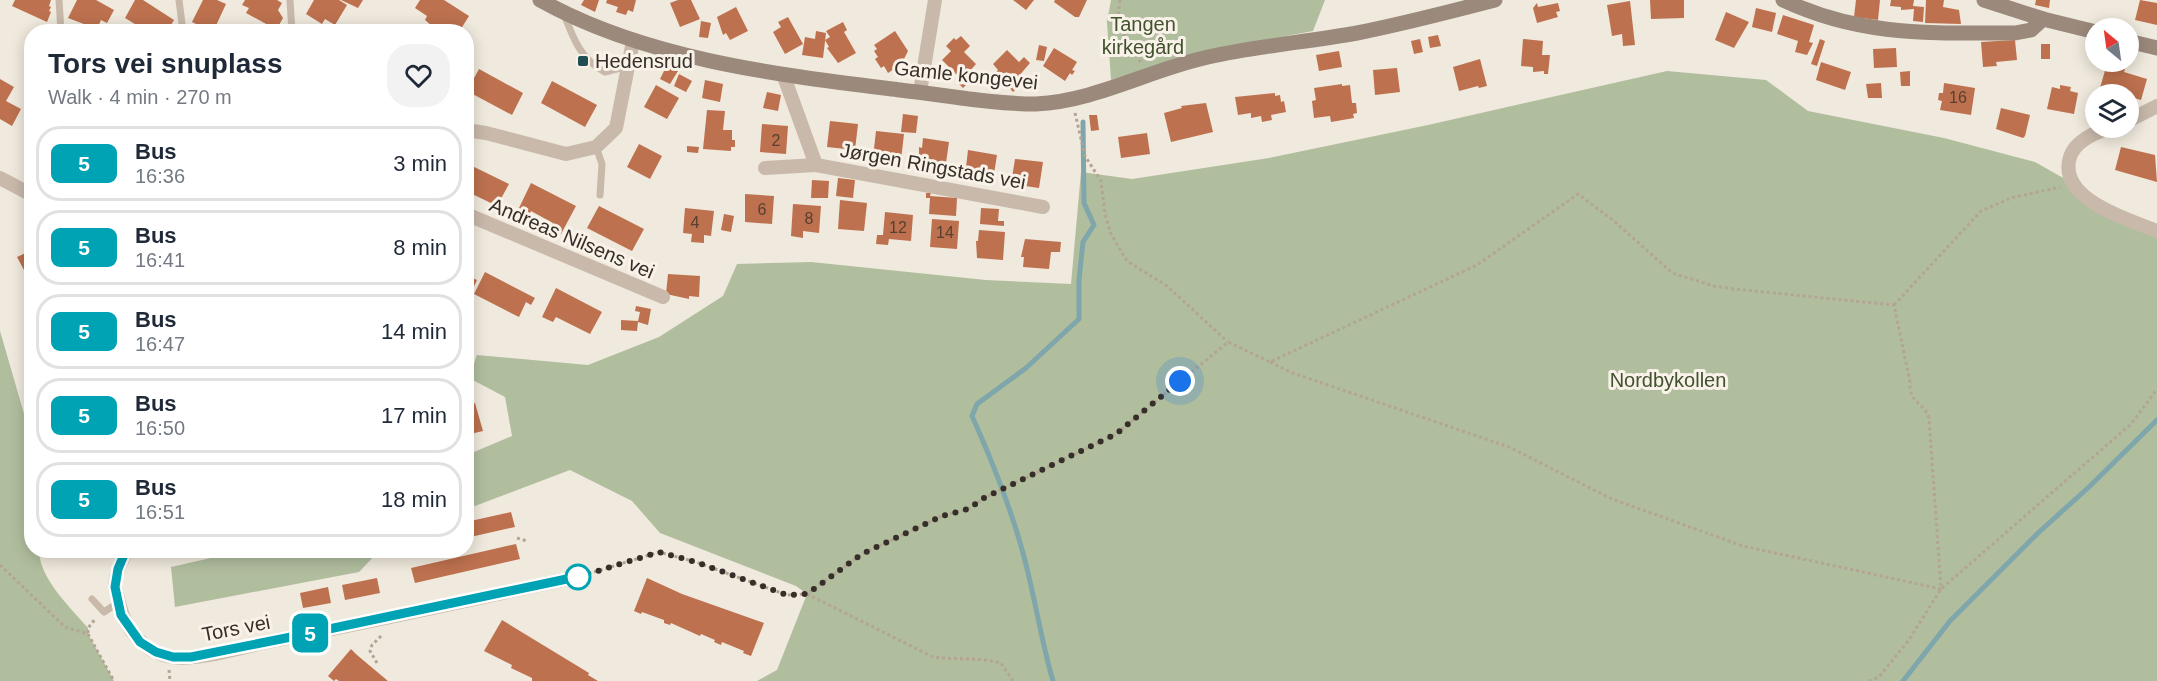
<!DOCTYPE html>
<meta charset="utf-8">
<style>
:root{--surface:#fff;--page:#f2f2f3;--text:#1f2937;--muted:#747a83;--line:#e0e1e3}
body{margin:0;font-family:Helvetica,sans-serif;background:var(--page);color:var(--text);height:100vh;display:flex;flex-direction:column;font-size:22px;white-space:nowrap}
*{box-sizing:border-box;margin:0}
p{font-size:20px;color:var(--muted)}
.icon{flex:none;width:33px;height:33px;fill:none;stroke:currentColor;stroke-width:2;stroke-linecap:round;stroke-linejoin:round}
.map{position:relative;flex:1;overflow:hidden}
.sheet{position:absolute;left:24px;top:24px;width:450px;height:534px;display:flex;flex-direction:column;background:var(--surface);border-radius:24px;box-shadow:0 3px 15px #0003}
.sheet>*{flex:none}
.badge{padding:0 12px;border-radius:9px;font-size:21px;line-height:39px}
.needle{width:39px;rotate:331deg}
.fabs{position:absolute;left:2085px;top:18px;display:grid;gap:12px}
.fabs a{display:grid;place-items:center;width:54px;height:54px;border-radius:50%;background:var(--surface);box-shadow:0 3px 15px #0003;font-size:30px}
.you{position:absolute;width:30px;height:30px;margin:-15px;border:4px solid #fff;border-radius:50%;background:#1a73e8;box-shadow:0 0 0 9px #1a73e833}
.map>.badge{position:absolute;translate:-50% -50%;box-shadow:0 0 0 3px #fff}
.round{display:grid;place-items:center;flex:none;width:63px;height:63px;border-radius:24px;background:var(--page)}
.summary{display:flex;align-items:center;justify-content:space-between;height:102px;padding:0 24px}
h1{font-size:28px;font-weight:700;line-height:45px}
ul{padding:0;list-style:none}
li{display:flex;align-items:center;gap:18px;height:75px;margin:0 12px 9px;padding:0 12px;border:3px solid var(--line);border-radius:24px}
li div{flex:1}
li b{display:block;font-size:22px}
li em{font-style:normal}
li .badge{min-width:66px;font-weight:700;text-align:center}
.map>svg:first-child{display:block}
.green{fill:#b1be9e}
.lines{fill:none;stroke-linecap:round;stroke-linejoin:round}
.stream{stroke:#7ea6ab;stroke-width:5}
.building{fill:#bd714e}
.path{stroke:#b3a494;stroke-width:3;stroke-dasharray:3 3;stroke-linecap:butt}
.lane{stroke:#c8b9aa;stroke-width:7}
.street{stroke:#c8b9aa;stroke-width:14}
.secondary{stroke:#9b897b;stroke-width:15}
.line-casing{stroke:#fff;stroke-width:14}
.line{stroke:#00a3b4;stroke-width:9}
.walk{stroke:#352e29;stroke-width:6;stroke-dasharray:0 10.8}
.poi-dot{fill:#214d54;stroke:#f8f2e9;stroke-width:2}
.stop-dot{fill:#fff;stroke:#00a3b4;stroke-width:3}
.labels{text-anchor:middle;stroke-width:6;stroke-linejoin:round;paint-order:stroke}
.number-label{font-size:16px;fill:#573f32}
.park-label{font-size:20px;fill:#42522e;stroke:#f8f2e9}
.poi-label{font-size:20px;fill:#352e29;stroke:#f8f2e9;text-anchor:start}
.street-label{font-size:20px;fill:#352e29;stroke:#f8f2e9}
</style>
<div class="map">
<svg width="2157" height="681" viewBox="0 0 2157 681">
<rect width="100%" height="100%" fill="#f0e9dd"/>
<g class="green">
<path d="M1111,0H1325L1313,31L1221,48L1111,80L1107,22Z"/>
<path d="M1667,71L1766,80L1808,111L1944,138L2035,162L2157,231V681H757L777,670L807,594L796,586L660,533L632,501L570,470L467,509V455L512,436L505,397L469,378L477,355L588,365L659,337L723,296L737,264L811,262L986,280L1071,284L1081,172L1132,179L1269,158L1428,125Z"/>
<path d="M0,331L31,438L32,550L39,551C40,579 70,607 88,628V634L114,681H0Z"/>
<path d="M246,550H379V551L359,572L175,607L171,567Z"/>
</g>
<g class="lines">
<g class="stream">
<path d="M1053,681C1040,637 1034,590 1021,546C1009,504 990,456 972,416L977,404L1026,368L1079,319V280L1083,242L1094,225L1084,203L1083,122"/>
<path d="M1903,681L1950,621L2038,533L2090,486L2157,420"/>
</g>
</g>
<g class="building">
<path d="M15,0H51L49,6L51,7L49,11L51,12L47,22L12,6Z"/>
<path d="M77,0H96L114,10L107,23L101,20L97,29L68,18Z"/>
<path d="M135,0H143L174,20L167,32H148L125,18Z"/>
<path d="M203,0H217L226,4L213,32L207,29L206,32H200L196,30L198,25L192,22Z"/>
<path d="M245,0H277L282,3L278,10L283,18L275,32L266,30L268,25L246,13L249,8L242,5Z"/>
<path d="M314,0H339L347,5L335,25L325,19L322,24L306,14Z"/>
<path d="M341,0H363L358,8Z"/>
<path d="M420,0H444L469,16L459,32H439L425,20L427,16L415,8Z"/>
<path d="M584,0H599L595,12L581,5Z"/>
<path d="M607,0H636L633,12L628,10L626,15L616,12L618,7L606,3Z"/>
<path d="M678,0H691L700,19L680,27L670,3Z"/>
<path d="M1013,0H1034L1026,10Z"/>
<path d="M1055,0H1087L1079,17H1075L1054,2Z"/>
<path d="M1650,0H1684V18L1651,19Z"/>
<path d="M1856,0H1880L1878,20L1854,17Z"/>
<path d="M1891,0H1914L1913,6L1924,7L1923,22L1913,21L1914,9L1901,10V7L1890,6Z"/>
<path d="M1926,0H1944L1943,7L1959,10L1961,24L1925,23Z"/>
<path d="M2036,0H2050L2049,8L2035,5Z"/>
<path d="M2140,0L2157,3V25L2135,20Z"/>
<path d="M1630,1L1635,45L1623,46L1622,34L1612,36L1607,5Z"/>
<path d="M1537,3L1538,7L1558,3L1560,11L1556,12L1558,17L1537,23L1533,8Z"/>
<path d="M736,7L748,31L730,40L726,33L723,35L717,17Z"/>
<path d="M1756,8L1776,13L1772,32L1752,27Z"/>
<path d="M1726,12L1749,22L1734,48L1715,40Z"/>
<path d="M1783,15L1814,25L1809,42L1813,43L1807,55L1795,52L1798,41L1777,34Z"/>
<path d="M788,17L803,44L785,54L773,32L781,27L778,22Z"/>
<path d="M701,21L711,23L708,38L699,37Z"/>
<path d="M843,22L847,30L844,32L856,53L838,63L827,48L829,47L825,40L830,37L826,31Z"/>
<path d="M816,31L826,33L823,58L802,55L805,37L815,39Z"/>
<path d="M895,31L908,51L904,59L906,61L888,73L884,66L881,68L875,59L878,57L874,51L877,49L874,45Z"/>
<path d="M1438,35L1441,46L1430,48L1428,37Z"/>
<path d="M961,36L970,46L964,52L976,64L968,73L973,78L963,88L956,81L960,78L942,60L951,51L946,46L954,38L956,40Z"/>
<path d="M1420,39L1423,52L1414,54L1411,41Z"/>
<path d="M1523,39L1543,41L1542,55H1550L1548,74H1544V71L1533,72V67L1521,66Z"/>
<path d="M1820,39L1825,41L1817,66L1811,64Z"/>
<path d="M2015,40L2017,60L1996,62L1997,66L1983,67L1981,42Z"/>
<rect x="2041" y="44" width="9" height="15"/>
<path d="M1039,45L1047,47L1044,61L1036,60Z"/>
<path d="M1054,48L1077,62L1072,70L1075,71L1072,75L1070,73L1065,81L1043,66Z"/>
<path d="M1896,48L1897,67L1874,68L1873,49Z"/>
<path d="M1007,50L1019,62L1024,57L1030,63L1018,77L1023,82L1013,92L1007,85L1011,82L1006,77L1003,79L996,72L998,70L993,64Z"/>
<path d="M1339,51L1342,67L1319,71L1316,55Z"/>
<path d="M1480,59L1487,86L1479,88L1478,86L1459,91L1453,67Z"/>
<path d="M1821,62L1851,72L1845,90L1816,80Z"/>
<path d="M667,65L678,71L670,84L660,79Z"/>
<path d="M2113,65L2125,69L2124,72L2147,79L2141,100L2100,88L2106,67L2112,68Z"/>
<path d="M1397,68L1400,92L1375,95L1373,70Z"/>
<path d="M479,69L523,93L512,115L467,91Z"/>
<path d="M1910,71V86H1901L1900,72Z"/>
<path d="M679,74L692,81L686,92L674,86Z"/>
<path d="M0,79L14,87L6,101L21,109L12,126L0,119Z"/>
<path d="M705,80L723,84L720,102L702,98Z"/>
<path d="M552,81L597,105L585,127L541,103Z"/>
<path d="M1881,83L1882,98H1868L1866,84Z"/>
<path d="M1944,83L1975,88L1971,115L1940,110L1942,101L1938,100L1939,93H1943Z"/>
<path d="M1342,84V86L1350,85L1352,103H1356L1357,113L1353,114L1354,118L1331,122L1330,116L1314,118L1312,101L1316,100L1314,88Z"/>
<path d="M656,85L679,98L667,119L644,107Z"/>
<path d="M2060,85L2071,87L2070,91L2078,93L2074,114L2047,109L2052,87L2060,89Z"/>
<path d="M767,92L781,95L778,111L763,108Z"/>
<path d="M1275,93V96L1280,95L1281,102L1284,101L1286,112L1271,115L1272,120L1262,122L1261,116L1251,118V113L1238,115L1235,97Z"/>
<path d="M1206,103L1213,132L1171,142L1164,113L1182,108L1181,106Z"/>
<path d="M2001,108L2030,115L2025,136L2023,138L1996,129Z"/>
<path d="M707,110L725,111L723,130H732V140H735V147H731V151L703,149Z"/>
<path d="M903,114L918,116L916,133L901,132Z"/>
<path d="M1089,115H1097L1099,130L1091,131Z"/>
<path d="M830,121L858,124L855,150L827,147Z"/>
<path d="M762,124L788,126L786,154L760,152Z"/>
<path d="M876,131L904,134L901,160L873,157Z"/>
<path d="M1147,133L1150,154L1121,158L1118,137Z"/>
<path d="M923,138L949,142L945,170L919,166V147L922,148Z"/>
<path d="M639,144L662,156L650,179L627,167Z"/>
<path d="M687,146L699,147L698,153L687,152Z"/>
<path d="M2121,147L2155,155L2157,182L2115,170Z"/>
<path d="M968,150L997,155L993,180L965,176Z"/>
<path d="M1015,159L1043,162L1039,188L1011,184Z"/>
<path d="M466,163L509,184L497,206L466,191Z"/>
<path d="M838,178L855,180L853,198L836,196Z"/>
<path d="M812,180L829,181L828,198H811Z"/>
<path d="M531,183L576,206L561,234L551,228L553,223L531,211L530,213L519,208Z"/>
<path d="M926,193H931L930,196L957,198L956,216L929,214L930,198H926Z"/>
<path d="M745,194L774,196L772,224L745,222Z"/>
<path d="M840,200L867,203L864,231L838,229Z"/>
<path d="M793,204L821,206L819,233L803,231V238L791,236Z"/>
<path d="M599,206L644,229L632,251L587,228Z"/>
<path d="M685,208L714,211L711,236L704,235V243L691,242L692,234L683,233Z"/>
<path d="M981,208L999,209L998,221H1004V226L980,224Z"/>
<path d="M885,212L913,215L911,241L889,239L888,245L876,244L877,235H883Z"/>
<path d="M724,214L734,216L731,232L721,230Z"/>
<path d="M932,219L959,221L957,249L930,247Z"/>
<path d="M979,230L1005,232L1003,260L977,258L976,241H978Z"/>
<path d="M1025,239L1061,242L1060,252H1051L1049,269L1023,267L1024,257H1021Z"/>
<path d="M32,250V278L28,271L25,272L17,257Z"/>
<path d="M485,272L535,298L531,305L526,302L519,317L474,294Z"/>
<path d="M668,274L700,276L699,297L689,296V299L666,294Z"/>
<path d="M466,275L477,280L470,295L466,293Z"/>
<path d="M556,288L602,312L590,334L556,317L553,322L542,317Z"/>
<path d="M636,306L651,309L648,325L638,322L637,331L621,330V320L638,321L640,312L635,311Z"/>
<path d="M475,403L483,431L466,435V405Z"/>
<path d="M511,512L515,527L466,538V522Z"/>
<path d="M516,544L520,559L415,583L411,568Z"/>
<path d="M377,578L380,593L345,600L342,585Z"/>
<path d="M647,578L682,594L764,623L751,656L743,653L744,651L722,642L721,645L714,642L715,640L701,634L700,636L671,623L670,625L664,623V620L642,612L641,614L634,611Z"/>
<path d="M328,587L331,603L303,608L300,593Z"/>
<path d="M502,620L589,673L588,675L598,681H532V678L511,668L512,665L484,651Z"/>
<path d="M351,649L357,655L388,681H339L336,679L334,681L328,676Z"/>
</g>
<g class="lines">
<g class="path">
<path d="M1120,0L1117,23L1141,63"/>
<path d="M1075,113L1085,156L1101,181L1105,214L1111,234L1127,261L1167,286L1228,342"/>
<path d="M1894,305L1981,211L2011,198L2060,187"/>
<path d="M517,538L527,541"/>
<path d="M0,565L65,627L88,634"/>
<path d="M594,572L659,552L696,562L787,595L807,594"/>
<path d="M88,633V628L96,618"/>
<path d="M88,634L114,681"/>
<path d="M377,663L370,651L372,645L383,634"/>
<path d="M169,670L170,681"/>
<path d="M1013,681L1001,663C979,657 956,660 933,657L807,594L862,554L942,516L968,509L984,498L1116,434L1228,342L1270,362L1477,265L1578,194L1614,221L1672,273L1714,286L1734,289L1894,305L1910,382C1909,404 1923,401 1929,418L1941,589L1743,546L1612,499L1509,447L1290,372L1270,362"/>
<path d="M1869,681L1879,677L1908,641L1941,589L2131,424L2157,389"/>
</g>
<g class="lane">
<path d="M59,0L61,32"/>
<path d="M179,0L183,32"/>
<path d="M290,0L292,32"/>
<path d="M564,14C573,38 581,60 605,72L628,66"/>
<path d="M596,147L602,164L600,195"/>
<path d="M92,599L104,612L119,602"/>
</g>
<g class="street">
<path d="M783,74L816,165L1043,207"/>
<path d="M920,92L935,0"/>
<path d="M2128,121L2157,106"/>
<path d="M2109,128C2094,133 2075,141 2070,157C2057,199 2127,219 2157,231"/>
<path d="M466,130L486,133L566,154L596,147L616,128L633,41"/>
<path d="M765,168L816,165"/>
<path d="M0,178L32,195"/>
<path d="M466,214L663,297"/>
<path d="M127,550C121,562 116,572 115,585C115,591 118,597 119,603C125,629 144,653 173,657C198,661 246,646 272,641C375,621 478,598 581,576"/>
</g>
<g class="secondary">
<path d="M540,0C647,60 780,75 900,90C945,95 991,104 1036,104C1096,101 1149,70 1208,57C1257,46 1307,42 1357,33C1403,24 1449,12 1495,0"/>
<path d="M1783,0C1862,37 1930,33 2015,33L2031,30L2043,19"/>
<path d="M1984,0L2043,19L2096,32"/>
<path d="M2128,41L2157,48"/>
</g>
</g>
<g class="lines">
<g class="line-casing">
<path id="line" d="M126,550L118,569L115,587L121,615L140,642L156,652L173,657H191L291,637L581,576"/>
</g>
<use href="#line" class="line"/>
<path class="walk" d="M578,577L659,552L696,562L787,595L807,594L862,554L942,516L968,509L984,498L1116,434L1180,381"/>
</g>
<rect class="poi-dot" x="577" y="55" width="12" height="12" rx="3"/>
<circle class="stop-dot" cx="578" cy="577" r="12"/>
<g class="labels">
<g class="number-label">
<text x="1958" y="103">16</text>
<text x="776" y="146">2</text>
<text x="762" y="215">6</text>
<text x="809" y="224">8</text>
<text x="695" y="228">4</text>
<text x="898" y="233">12</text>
<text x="945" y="238">14</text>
</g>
<g class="park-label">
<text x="1143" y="31">Tangen<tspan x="1143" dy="23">kirkegård</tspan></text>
<text x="1668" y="387">Nordbykollen</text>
</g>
<g class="poi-label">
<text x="595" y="68">Hedensrud</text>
</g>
<g class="street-label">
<text transform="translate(966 75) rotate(6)" y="7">Gamle kongevei</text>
<text transform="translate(933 166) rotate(10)" y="7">Jørgen Ringstads vei</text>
<text transform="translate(572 238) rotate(23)" y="7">Andreas Nilsens vei</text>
<text transform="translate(236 628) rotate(-11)" y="7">Tors vei</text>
</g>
</g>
</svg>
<div class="fabs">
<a><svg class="needle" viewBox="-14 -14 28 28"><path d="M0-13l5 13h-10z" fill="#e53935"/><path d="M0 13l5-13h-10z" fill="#747a83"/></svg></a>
<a><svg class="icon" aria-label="layers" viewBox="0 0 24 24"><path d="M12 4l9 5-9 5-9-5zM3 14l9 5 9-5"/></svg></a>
</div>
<div class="you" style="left:1180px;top:381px"></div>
<b class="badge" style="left:310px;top:633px;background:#00a3b4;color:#fff">5</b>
<section class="sheet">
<div class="summary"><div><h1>Tors vei snuplass</h1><p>Walk · 4 min · 270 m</p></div><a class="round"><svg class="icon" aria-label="heart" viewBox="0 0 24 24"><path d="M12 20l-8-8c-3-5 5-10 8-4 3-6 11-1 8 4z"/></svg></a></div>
<ul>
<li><span class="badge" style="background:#00a3b4;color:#fff">5</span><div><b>Bus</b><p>16:36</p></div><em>3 min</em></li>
<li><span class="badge" style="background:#00a3b4;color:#fff">5</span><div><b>Bus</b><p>16:41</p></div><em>8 min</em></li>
<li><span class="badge" style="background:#00a3b4;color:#fff">5</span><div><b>Bus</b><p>16:47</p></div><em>14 min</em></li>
<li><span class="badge" style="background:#00a3b4;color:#fff">5</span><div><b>Bus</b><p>16:50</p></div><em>17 min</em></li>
<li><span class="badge" style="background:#00a3b4;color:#fff">5</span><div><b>Bus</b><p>16:51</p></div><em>18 min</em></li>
</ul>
</section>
</div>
